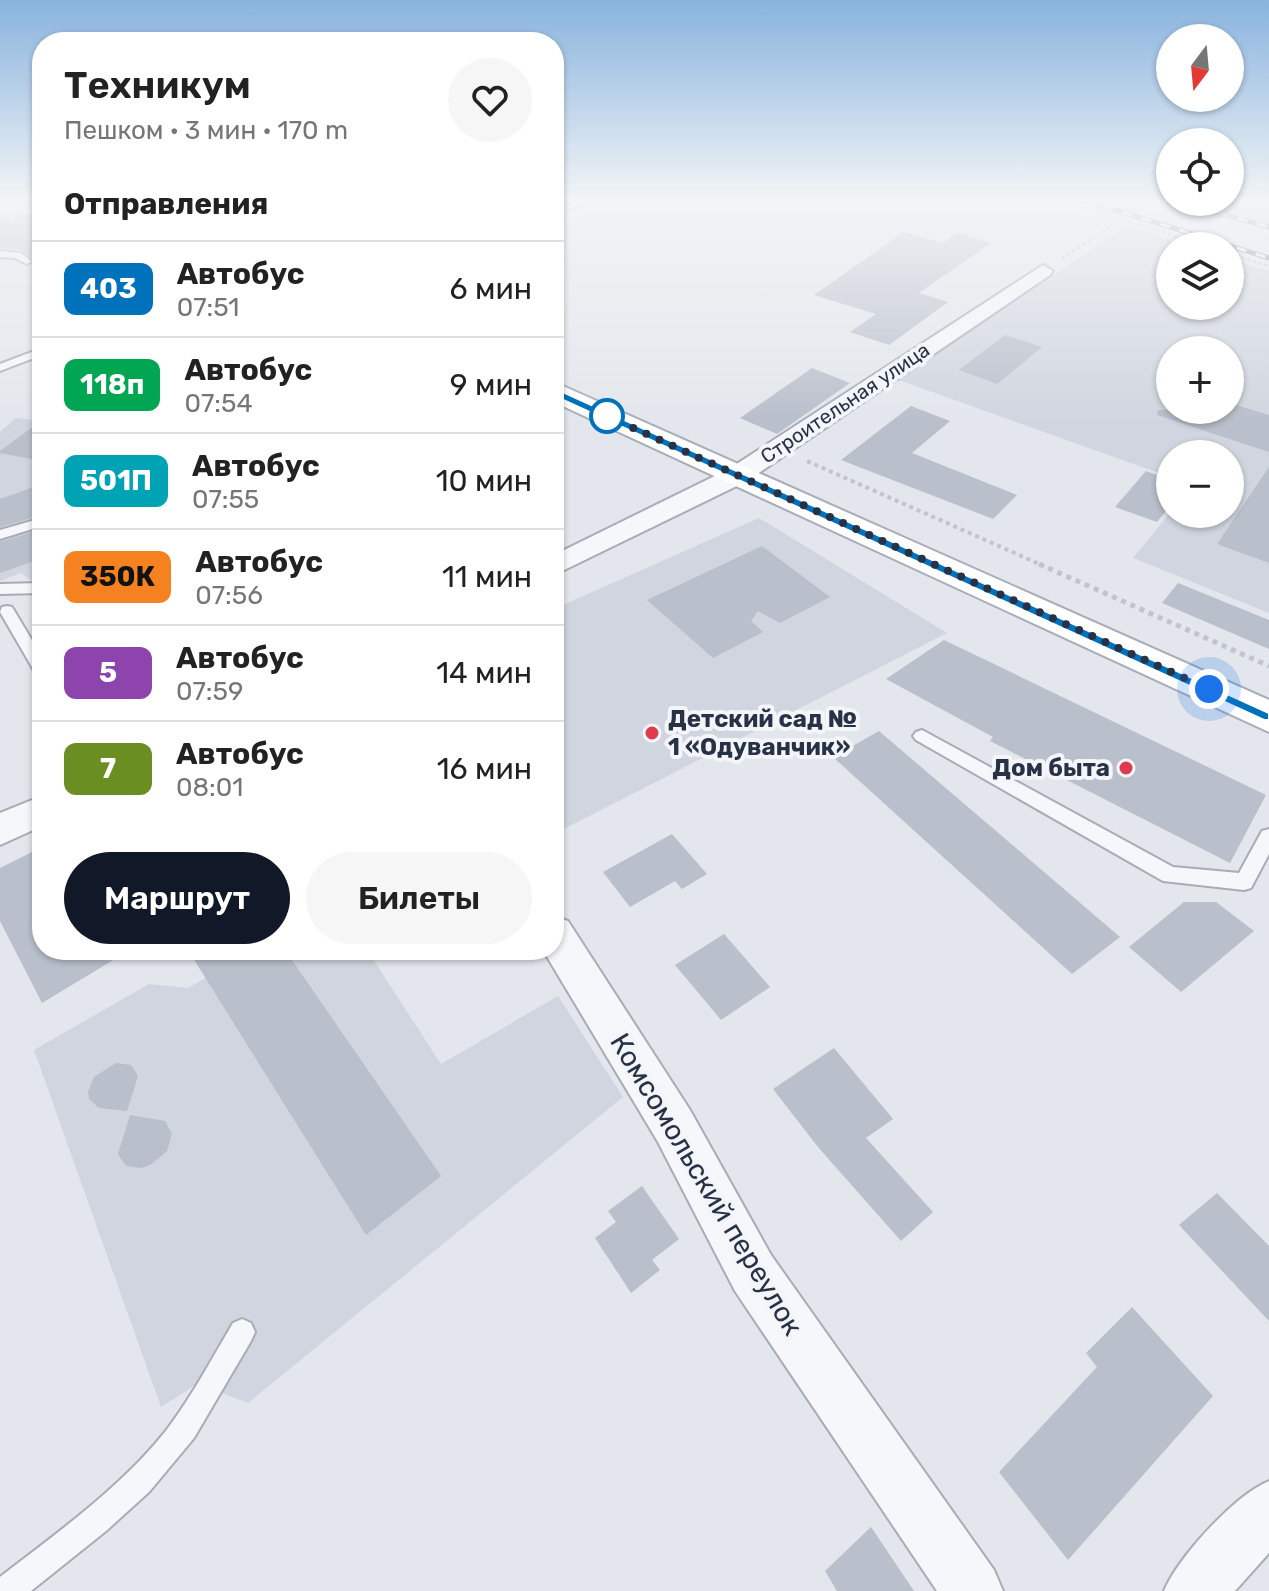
<!DOCTYPE html>
<html lang="ru">
<meta charset="utf-8">
<style>
:root{--surface:#fff;--page:#f6f6f6;--text:#222;--muted:#767676;--line:#e0e0e0;--accent:#111827}
body{margin:0;font-family:Rubik,sans-serif;background:var(--page);color:var(--text);height:100vh;display:flex;flex-direction:column;font-size:30px;white-space:nowrap}
*{box-sizing:border-box;margin:0}
p{font-size:26px;color:var(--muted)}
.icon{flex:none;width:44px;height:44px;fill:none;stroke:currentColor;stroke-width:2;stroke-linecap:round;stroke-linejoin:round}
.map{position:relative;flex:1;overflow:hidden}
.sheet{position:absolute;left:32px;top:32px;width:532px;height:928px;display:flex;flex-direction:column;background:var(--surface);border-radius:32px;box-shadow:0 2px 6px #0004}
.sheet>*{flex:none}
.badge{padding:0 16px;border-radius:12px;font-size:28px;line-height:52px}
.needle{width:52px;rotate:196deg}
.buttons{position:absolute;left:1156px;top:24px;display:grid;gap:16px}
.buttons a{display:grid;place-items:center;width:88px;height:88px;border-radius:50%;background:var(--surface);box-shadow:0 2px 6px #0004;font-size:40px}
.you{position:absolute;width:40px;height:40px;margin:-20px;border:6px solid #fff;border-radius:50%;background:#1a73e8;box-shadow:0 0 0 12px #1a73e833}
.map>.badge{position:absolute;translate:-50% -50%;box-shadow:0 0 0 4px #fff}
h2{padding:0 32px;font-size:30px;line-height:72px}
.round{display:grid;place-items:center;flex:none;width:84px;height:84px;border-radius:42px;background:var(--page)}
.headline{display:flex;align-items:center;justify-content:space-between;height:136px;padding:0 32px}
h1{font-size:38px;font-weight:600;line-height:60px}
.primary-button{display:flex;gap:16px;margin-top:auto;padding:16px 32px}
.primary-button a{flex:1;height:92px;border-radius:48px;background:var(--accent);color:#fff;font-size:32px;font-weight:600;line-height:92px;text-align:center}
.primary-button a+a{background:var(--page);color:var(--text)}
ul{padding:0;list-style:none}
li{display:flex;align-items:center;gap:24px;height:96px;padding:0 32px;border-top:2px solid var(--line)}
li div{flex:1}
li b{display:block;font-size:30px}
li em{font-style:normal}
li .badge{min-width:88px;font-weight:700;text-align:center}
.map>svg:first-child{display:block}
.built{fill:#d0d5df;fill-rule:evenodd}
.building{fill:#b9bfcb}
.lines{fill:none;stroke-linecap:round;stroke-linejoin:round}
.service-casing{stroke:#a7acb7;stroke-width:4}
.minor-casing{stroke:#a7acb7;stroke-width:4}
.secondary-casing{stroke:#a7acb7;stroke-width:4}
.path-far2{stroke:#c0c4cb;stroke-width:3;stroke-dasharray:3 3;stroke-linecap:butt}
.path-far1{stroke:#c0c4cb;stroke-width:4;stroke-dasharray:4 4;stroke-linecap:butt}
.path{stroke:#c0c4cb;stroke-width:5;stroke-dasharray:5 5;stroke-linecap:butt}
.service{fill:#f6f7fa;fill-rule:evenodd}
.minor{fill:#f6f7fa;fill-rule:evenodd}
.secondary{fill:#fff;fill-rule:evenodd}
.rail-casing{stroke:#7a8498;stroke-width:5}
.rail{stroke:#f3f5f9;stroke-width:3;stroke-dasharray:10;stroke-linecap:butt}
.line{fill:#0072bc;stroke:#fff;stroke-width:2}
.walk{stroke:#283247;stroke-width:8;stroke-dasharray:0 14.4}
.stop-dot{fill:#fff;stroke:#0072bc;stroke-width:4}
.poi-dot{fill:#de3b4e;stroke:#f3f5f9;stroke-width:3}
.labels{text-anchor:middle;stroke-width:8;stroke-linejoin:round;paint-order:stroke}
.far-street-label{font-size:20px;fill:#283247;stroke:#f3f5f9}
.poi-label{font-size:24px;font-weight:bold;fill:#283247;stroke:#f3f5f9;text-anchor:start}
.near-street-label{font-size:28px;fill:#283247;stroke:#f3f5f9}
</style>
<div class="map">
<svg width="1269" height="1591" viewBox="0 0 1269 1591">
<rect width="100%" height="100%" fill="#e3e6ec"/>
<g class="built">
<path d="M1269,200V226L1201,202L1230,200Z"/>
<path d="M1128,226L1190,246H1170V306H1230V259L1269,271V613L1133,558L1170,513L1230,514V454H1170V477L896,379ZM1170,350H1230V410H1170Z"/>
<path d="M16,418L42,421V588L21,573L0,581V432Z"/>
<path d="M759,518L947,633L554,834V609Z"/>
<path d="M255,950H367L441,1064L558,996L623,1097L248,1403L197,1384L161,1407L34,1050L149,984L188,988Z"/>
</g>
<g class="building">
<path d="M19,214H42V257L35,260L20,250L0,248V216L11,222Z"/>
<path d="M904,232L943,243L958,233L991,243L919,293L948,302L889,345L850,332L876,314L814,295Z"/>
<path d="M1005,335L1042,347L997,384L959,370Z"/>
<path d="M812,368L850,383L777,434L740,418Z"/>
<path d="M1230,403L1269,415V452L1157,415L1158,410H1230Z"/>
<path d="M911,406L950,421L912,453L1017,495L993,519L841,460Z"/>
<path d="M42,420V461L0,453V451Z"/>
<path d="M1269,467V563L1217,544Z"/>
<path d="M1146,471L1170,480V506L1157,522L1115,507Z"/>
<path d="M42,484V515L0,527V499Z"/>
<path d="M42,529V558L0,573V542Z"/>
<path d="M762,546L830,597L780,623L758,611L751,621L763,632L713,658L647,600Z"/>
<path d="M1178,583L1269,620V649L1162,603Z"/>
<path d="M944,640L1266,795L1230,863L990,741L993,737L886,679Z"/>
<path d="M879,731L1120,937L1072,974L833,757Z"/>
<path d="M672,834L707,874L682,889L675,881L630,907L603,872Z"/>
<path d="M42,847V950H130L42,1003L0,921V868Z"/>
<path d="M1184,902H1216L1254,931L1181,992L1129,947Z"/>
<path d="M724,934L770,987L721,1020L675,965Z"/>
<path d="M188,950H285L441,1176L366,1235Z"/>
<path d="M834,1048L893,1119L866,1138L933,1212L901,1241L818,1147L773,1089Z"/>
<path d="M116,1063L131,1065L138,1076L127,1111L99,1108L89,1099L88,1092L94,1077Z"/>
<path d="M130,1115L165,1121L172,1134L167,1151L152,1164L142,1168L126,1166L118,1154Z"/>
<path d="M642,1186L679,1239L652,1260L660,1270L631,1293L595,1238L616,1222L608,1211Z"/>
<path d="M1217,1193L1269,1246V1321L1179,1225Z"/>
<path d="M1132,1307L1213,1396L1068,1560L999,1472L1097,1367L1086,1353Z"/>
<path d="M871,1527L914,1591H837L825,1571Z"/>
</g>
<g class="lines">
<g class="service-casing">
<g id="service">
<path d="M0,251L20,253L32,261L27,264L15,258L0,257Z"/>
<path d="M42,348V355L0,371V364Z"/>
<path d="M42,518V526L0,539V530Z"/>
<path d="M42,583V593L0,594V584Z"/>
<path d="M7,606L12,607L42,657V676L36,674L0,612L2,607Z"/>
<path d="M922,730L1173,867L1239,873L1262,831L1269,829V854L1251,888L1244,890L1163,881L916,740L913,736L916,732Z"/>
<path d="M242,1319L251,1323L255,1332L251,1341L194,1438L149,1492L106,1531L31,1591H0V1577C58,1532 119,1489 165,1432C191,1398 211,1360 233,1323Z"/>
</g>
</g>
<g class="minor-casing">
<g id="minor">
<path d="M566,200H589L554,218V206Z"/>
<path d="M1043,265L1053,271L1050,275L747,481L554,575V555L729,469Z"/>
<path d="M42,796V826L0,845V813Z"/>
<path d="M554,916L568,921L690,1110L771,1255L994,1570L1003,1591H937L735,1291L658,1142L543,950H554Z"/>
<path d="M1269,1481V1553L1235,1591H1164C1178,1557 1235,1495 1269,1481Z"/>
</g>
</g>
<g class="secondary-casing">
<path id="secondary" d="M554,382L1269,700V732L554,402Z"/>
</g>
<g class="path-far2">
<path d="M1056,200L1121,219"/>
<path d="M1230,254L1269,266"/>
<path d="M1062,258L1122,219L1206,246"/>
</g>
<path class="path-far1" d="M807,461L1044,566"/>
<path class="path" d="M1039,564L1269,666"/>
<use href="#service" class="service"/>
<use href="#minor" class="minor"/>
<use href="#secondary" class="secondary"/>
<g class="rail-casing">
<g id="rail">
<path d="M1084,200L1269,258"/>
<path d="M1180,202L1269,227"/>
</g>
</g>
<use href="#rail" class="rail"/>
</g>
<linearGradient id="sky" x2="0" y2="1"><stop stop-color="#89b3de"/><stop offset="0.47" stop-color="#f2f4f6"/><stop offset="1" stop-color="#f2f4f6" stop-opacity="0"/></linearGradient>
<rect width="1269" height="423" fill="url(#sky)"/>
<path class="line" d="M554,388L1269,713V720H1264L550,394L549,391Z"/>
<g class="lines">
<path class="walk" d="M607,416L1209,689"/>
</g>
<circle class="stop-dot" cx="607" cy="416" r="16"/>
<g class="poi-dot">
<circle cx="652" cy="733" r="8"/>
<circle cx="1126" cy="768" r="8"/>
</g>
<g class="labels">
<g class="far-street-label">
<text transform="translate(845 403) rotate(-34)" y="7">Строительная улица</text>
</g>
<g class="poi-label">
<text x="668" y="727">Детский сад №<tspan x="668" dy="28">1 «Одуванчик»</tspan></text>
<text x="1110" y="776" text-anchor="end">Дом быта</text>
</g>
<g class="near-street-label">
<text transform="translate(707 1184) rotate(59)" y="10">Комсомольский переулок</text>
</g>
</g>
</svg>
<div class="buttons">
<a><svg class="needle" viewBox="-14 -14 28 28"><path d="M0-13l5 13h-10z" fill="#e53935"/><path d="M0 13l5-13h-10z" fill="#767676"/></svg></a>
<a><svg class="icon" aria-label="locate" viewBox="0 0 24 24"><circle cx="12" cy="12" r="6"/><path d="M12 2v4M12 18v4M2 12h4M18 12h4"/></svg></a>
<a><svg class="icon" aria-label="layers" viewBox="0 0 24 24"><path d="M12 4l9 5-9 5-9-5zM3 14l9 5 9-5"/></svg></a>
<a>+</a>
<a>−</a>
</div>
<div class="you" style="left:1209px;top:689px"></div>
<section class="sheet">
<div class="headline"><div><h1>Техникум</h1><p>Пешком · 3 мин · 170 m</p></div><a class="round"><svg class="icon" aria-label="heart" viewBox="0 0 24 24"><path d="M12 20l-8-8c-3-5 5-10 8-4 3-6 11-1 8 4z"/></svg></a></div>
<h2>Отправления</h2>
<ul>
<li><span class="badge" style="background:#0072bc;color:#fff">403</span><div><b>Автобус</b><p>07:51</p></div><em>6 мин</em></li>
<li><span class="badge" style="background:#00a651;color:#fff">118п</span><div><b>Автобус</b><p>07:54</p></div><em>9 мин</em></li>
<li><span class="badge" style="background:#00a3b4;color:#fff">501П</span><div><b>Автобус</b><p>07:55</p></div><em>10 мин</em></li>
<li><span class="badge" style="background:#f58220;color:#111">350К</span><div><b>Автобус</b><p>07:56</p></div><em>11 мин</em></li>
<li><span class="badge" style="background:#8e44ad;color:#fff">5</span><div><b>Автобус</b><p>07:59</p></div><em>14 мин</em></li>
<li><span class="badge" style="background:#6b8e23;color:#fff">7</span><div><b>Автобус</b><p>08:01</p></div><em>16 мин</em></li>
</ul>
<div class="primary-button"><a>Маршрут</a><a>Билеты</a></div>
</section>
</div>
